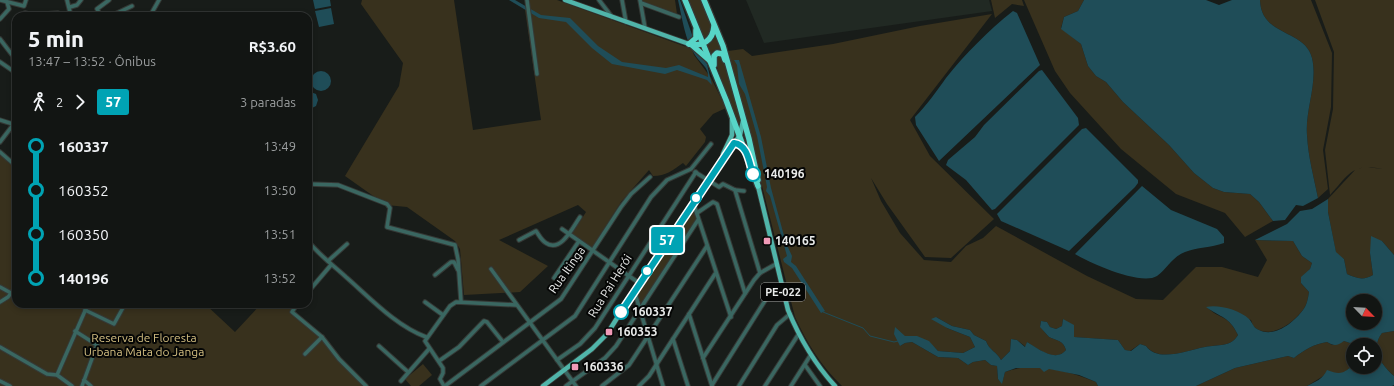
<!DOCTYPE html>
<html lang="pt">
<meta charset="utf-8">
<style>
:root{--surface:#121513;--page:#1f2221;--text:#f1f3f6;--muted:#9c9fa0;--line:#313433}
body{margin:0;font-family:Ubuntu,sans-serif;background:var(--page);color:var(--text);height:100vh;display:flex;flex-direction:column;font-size:15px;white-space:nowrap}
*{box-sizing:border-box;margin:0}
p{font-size:13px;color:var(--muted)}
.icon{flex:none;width:22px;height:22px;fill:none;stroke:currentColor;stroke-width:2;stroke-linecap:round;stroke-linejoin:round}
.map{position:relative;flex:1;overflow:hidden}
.details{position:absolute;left:12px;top:12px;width:300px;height:296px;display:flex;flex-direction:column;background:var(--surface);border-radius:12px;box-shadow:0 2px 6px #0003,0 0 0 1px var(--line)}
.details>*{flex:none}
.badge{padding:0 8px;border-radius:3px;font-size:14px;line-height:26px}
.needle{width:26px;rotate:115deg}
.tools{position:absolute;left:1346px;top:294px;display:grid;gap:8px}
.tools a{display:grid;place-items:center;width:36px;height:36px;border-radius:50%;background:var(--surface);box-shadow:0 2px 6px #0003,0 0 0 1px var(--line);font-size:20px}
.map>.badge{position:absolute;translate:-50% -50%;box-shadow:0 0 0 2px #fff}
.legs{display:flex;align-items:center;gap:6px;height:44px;padding:0 16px;font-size:13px}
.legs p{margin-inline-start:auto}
.headline{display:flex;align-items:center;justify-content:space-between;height:68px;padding:0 16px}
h1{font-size:22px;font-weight:800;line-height:30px}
ul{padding:0 16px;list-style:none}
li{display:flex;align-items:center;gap:14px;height:44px;font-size:15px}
li i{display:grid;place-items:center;width:6px;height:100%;margin:0 5px;background:currentColor}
li i::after{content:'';width:10px;height:10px;margin:-5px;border:3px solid;border-radius:50%;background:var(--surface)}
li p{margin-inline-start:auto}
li:first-child i{background:linear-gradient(#0000 50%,currentColor 0)}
li:last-child i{background:linear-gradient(currentColor 50%,#0000 0)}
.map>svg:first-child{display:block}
.built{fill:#212923}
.green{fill:#38311d}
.water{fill:#1f4d58;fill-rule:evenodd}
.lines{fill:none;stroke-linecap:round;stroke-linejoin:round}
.stream{stroke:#1f4d58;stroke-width:1}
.minor-casing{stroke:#353936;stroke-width:5.5}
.major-casing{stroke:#353936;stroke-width:6}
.highway-casing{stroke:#353936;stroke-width:8}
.minor{stroke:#3a6761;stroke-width:3.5}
.major{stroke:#50b5aa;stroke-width:4.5}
.highway{stroke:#57d5c7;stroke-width:5.5}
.line-1-casing{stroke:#fff;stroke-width:9}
.line-1{stroke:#00a3b4;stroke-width:6}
.stop-1-dot{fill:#fff;stroke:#00a3b4;stroke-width:2}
.poi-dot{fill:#f09ab7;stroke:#050605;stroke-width:1.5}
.labels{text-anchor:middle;stroke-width:4;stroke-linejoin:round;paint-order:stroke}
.shield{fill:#050605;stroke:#a5a6a5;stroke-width:1}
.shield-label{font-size:11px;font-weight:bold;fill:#e9ebea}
.stop-label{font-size:12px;font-weight:bold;fill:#e9ebea;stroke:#050605;text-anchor:start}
.poi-label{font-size:12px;font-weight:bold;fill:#e9ebea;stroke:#050605;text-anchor:start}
.street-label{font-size:12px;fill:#e9ebea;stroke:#050605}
.park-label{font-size:12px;fill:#d4bf82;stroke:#050605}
</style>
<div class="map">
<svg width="1394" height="386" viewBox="0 0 1394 386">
<rect width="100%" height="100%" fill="#181c19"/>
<path class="built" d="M746,0H989L992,11L764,43Z"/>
<g class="green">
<path d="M362,0H454L473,130L541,120L525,10L530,3V0H557L692,49L694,55L711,78L726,108L713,114L700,129L706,137L705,142L686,166L683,163C673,170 666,176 653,176L649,170L621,202L592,248L572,234L586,212L578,205L499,240L548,266L520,292L464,295L460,249L455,241L407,207L386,205L345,176L399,86L403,63L361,4Z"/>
<path d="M642,0H675L677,14L642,2Z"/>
<path d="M687,0H703L713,29L704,42Z"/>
<path d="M991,0H1022L1024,6L1012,4L995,18Z"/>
<path d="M1024,0H1084L1078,11L1064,17L1061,28L1081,44L1088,66L1096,76L1106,82L1123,102L1169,145L1194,173L1213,188L1224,192L1250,194L1259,202L1273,221L1245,237L1225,213L1176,194L1121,149L1070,93L1055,71Z"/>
<path d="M1260,0H1311L1332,53L1331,107L1323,150L1328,189L1318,198C1314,178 1308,156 1307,135C1305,110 1318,83 1312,58C1305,29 1261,37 1260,0Z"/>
<path d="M1315,0H1394V255L1382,241L1370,253L1373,275C1363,281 1356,278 1347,274L1344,259L1336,253L1328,212V199L1356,169L1366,167L1383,169C1351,163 1350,174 1330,195L1325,150L1333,109L1334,52Z"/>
<path d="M992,14L910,120L930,156L994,219L951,258L925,257L887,204L871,178L881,201L900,233L924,260L951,262L966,246L983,238L996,226L1087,276L1136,299L1163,300L1196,267H1222L1258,277L1267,260L1255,240L1293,241L1302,256L1312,263L1310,269L1301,283L1309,292C1308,298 1307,305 1303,310C1292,324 1269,341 1253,326L1251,320L1207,307C1221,321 1227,313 1238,335C1230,348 1218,344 1205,347C1188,350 1159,363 1146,346L1140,344L1130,351L1125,350L1118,340L1073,337L1063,319L1062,326L1056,329L1050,327L1047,322L1041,321L1040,326C1043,330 1046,334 1049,337C1057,341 1063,340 1066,350C1056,363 1038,349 1027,342L1026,347L1017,340L1011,339L1010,351L1001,360C997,352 989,350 986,341L974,335L970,330L952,326L936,317L947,328L970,337L975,347L963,353L938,351C928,340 920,336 905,336L900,346L905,343L912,342L938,357L958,358L968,365L973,362L985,360L991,365L997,366L998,379L1002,383L1005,372C1033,361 1069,371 1096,382L1098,386H842C821,366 807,343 795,317L728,51L743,49L752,56L833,44L920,26Z"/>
<path d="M716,31L724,54L720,50L714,52L713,63L706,45L714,38Z"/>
<path d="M720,54L726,63L742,117L740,132L716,64V55Z"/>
<path d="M0,151L16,169V304H205L235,332L261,304H286L320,337L363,386H0Z"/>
<path d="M693,202L698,220L640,307L634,290Z"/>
<path d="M1394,331V376C1381,365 1370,348 1382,333Z"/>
<path d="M1344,341L1356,345H1353V365L1344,373L1325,375L1307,386H1196L1235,368L1288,356L1294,358C1304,350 1314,344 1327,342L1332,345Z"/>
<path d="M423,364L432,375L419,386H411L405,379Z"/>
</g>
<g class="water">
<path d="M313,0H330L331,6L315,9Z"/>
<path d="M509,0H515L541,15L570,18L598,46L622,62L666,68L679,65L708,77C709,67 699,62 695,55C685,41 682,17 678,0H680L698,52L707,64L712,85L707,80L677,70L665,74L612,64L592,48L566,22L539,18Z"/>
<path d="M1084,0H1206L1219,5L1232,0H1260C1261,37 1305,29 1312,58C1318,83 1305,110 1307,135C1308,156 1314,178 1318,198L1303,206L1296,205L1285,220L1273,221L1259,202L1250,194L1224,192L1213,188L1194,173L1169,145L1123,102L1106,82L1096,76L1088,66L1081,44L1061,29L1064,17L1078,11Z"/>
<path d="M331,8L334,24L319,27L315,11Z"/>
<path d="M1013,11L1017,13L1040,65L939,161L916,125L915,117C927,105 936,92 946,78C965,54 989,30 1013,11Z"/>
<path d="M734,60H739L761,137L771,188L786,243L792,256L791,262L796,266L825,311L821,313L792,268L784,262L783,259L787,256L770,196L766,191L767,187L757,136L745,94L739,84L737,65Z"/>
<path d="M1042,70L1078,118L1079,125L995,209L992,210L966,180L946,165L948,160L975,137L984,125L1039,71Z"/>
<circle cx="321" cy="81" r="10"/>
<path d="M308,91L316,94L318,100L316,106L308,110Z"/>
<path d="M1086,128L1138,180V183L1135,187L1069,251L1001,221L997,214L1082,129Z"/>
<path d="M1142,186L1171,210L1217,229L1224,237V243C1211,248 1197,247 1185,252C1172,257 1167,269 1157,276C1141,286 1090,263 1075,254Z"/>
<path d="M1328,199V212L1336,252L1344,259L1347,274C1356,278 1363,281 1373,275L1370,253L1371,236L1382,241L1394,255V331L1382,333C1370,348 1381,365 1394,376V385L1392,386H1307C1315,382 1323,379 1327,370C1340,375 1343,374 1353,365V367H1375V345H1356L1344,341C1337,346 1334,346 1327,342C1314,344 1304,350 1294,358L1288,356L1235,368L1196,386H1098L1096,382L1079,375L1049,369L1044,372L1040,368H1016L1005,372L1002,384L998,379L997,366L991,365L985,360L973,362L968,365L958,358L938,357L912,342L905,343L900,346L894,334L895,327L905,336H917L929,341L938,351L963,353L975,347L970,337L947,328L931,319L936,317L952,326L970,330L974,335L986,341C989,350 997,352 1001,360L1010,351L1011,339L1017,340L1025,347L1027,342C1037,348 1056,363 1066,350C1063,340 1057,341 1049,337C1046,334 1043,330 1040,327L1041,321L1047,322L1050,327L1056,329L1062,326L1063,319L1074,325V337L1118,340L1125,350L1131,351L1140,344L1146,346C1158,363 1188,350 1205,347C1218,344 1230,348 1238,335C1229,316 1221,318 1206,307C1218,304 1240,310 1249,319C1253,323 1253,328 1259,330C1275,338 1294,322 1303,310C1307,305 1308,298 1309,292L1301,283V277L1310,269L1312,263L1302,256L1293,241L1255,240L1287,224L1300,211L1312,209ZM1353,301H1375V323H1353Z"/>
</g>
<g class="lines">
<path class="stream" d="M823,312L863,328L870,336L894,342L898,341"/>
<g class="minor-casing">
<g id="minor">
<path d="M0,0L24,6L26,0"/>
<path d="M67,0L71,16"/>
<path d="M527,0L537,74"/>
<path d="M599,0L612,17"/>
<path d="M622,0L626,22"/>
<path d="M640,0L645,28"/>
<path d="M641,3L679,17"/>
<path d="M70,7L77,5L81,0"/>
<path d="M25,13L32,15L58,13"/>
<path d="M101,16L97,9L109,0"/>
<path d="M111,16L132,6"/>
<path d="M150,16L159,0"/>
<path d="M0,19L9,9L7,2"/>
<path d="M0,39L13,56L14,72"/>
<path d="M0,62L16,73"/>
<path d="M0,120L16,125"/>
<path d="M0,142L13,125"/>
<path d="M0,152L16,166"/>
<path d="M695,172L719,187L723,184L735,190L744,191"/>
<path d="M308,184L338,185L387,204L390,208L387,227L455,245L458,259L461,301"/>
<path d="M735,190L760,273"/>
<path d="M693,202L731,317"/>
<path d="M697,213L713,202L717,204L745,293"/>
<path d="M562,229L639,283"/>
<path d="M519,240L536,231C539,235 541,240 546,243C561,253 573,227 580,217"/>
<path d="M308,241C319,255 333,265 346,277C370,298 396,326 426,337"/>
<path d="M328,261L347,244"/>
<path d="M491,269L576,386"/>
<path d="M435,275L451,262H454L458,270"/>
<path d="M554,278L579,241"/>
<path d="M0,287L11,293"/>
<path d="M634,290L663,386"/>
<path d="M308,292L331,265"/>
<path d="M0,302L8,297L16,287"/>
<path d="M425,302L443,315"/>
<path d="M297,304L292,312L322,337L339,359L366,386"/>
<path d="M85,310L114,324L125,304"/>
<path d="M689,314L712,386"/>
<path d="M75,331L97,345L82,386"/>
<path d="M673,339L688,386"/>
<path d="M379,346L408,372"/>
<path d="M0,347L47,374L57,375L72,386"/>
<path d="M305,354L322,337"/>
<path d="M703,358L754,280L760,273L776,264"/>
<path d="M557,360L580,344L595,328L696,172"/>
<path d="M439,361L459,347L484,321L487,322L503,342"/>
<path d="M805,365L820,386"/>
<path d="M57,375L88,304"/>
<path d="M84,380L91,386"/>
<path d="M0,381L10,386"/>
<path d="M401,381L429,349"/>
<path d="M712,385L766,299L782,290"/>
<path d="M444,386L440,379L443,373V368L425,341L450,306L456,302L516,305"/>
<path d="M445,386L561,299L621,207L631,194L650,177"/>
<path d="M481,386L575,316L651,197L667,180L691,169L711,144"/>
<path d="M566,386L605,358L616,346L698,220"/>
<path d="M602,386L629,365L635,356L707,246"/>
<path d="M639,386L649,376L715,274"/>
<path d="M739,386L777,325L790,314"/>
<path d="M765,386L798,335"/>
<path d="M791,386L810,356"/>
</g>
</g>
<g class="major-casing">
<g id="major">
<path d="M565,0L689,44"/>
<path d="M723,154L732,135V119"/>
<path d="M758,186L788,310C800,339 814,363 835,386"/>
<path d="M543,386L592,349L607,334L650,266L740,135L743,121"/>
</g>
</g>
<g class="highway-casing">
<g id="highway">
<path d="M685,0L726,100L758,186"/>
<path d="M704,0L723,46L749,139L758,180"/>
<path d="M689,44C702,47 713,41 714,26"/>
<path d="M689,44L696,38V30"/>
<path d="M693,46L709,60"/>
<path d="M714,65V56L717,53L723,54L725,60"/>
<path d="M734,143L744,148"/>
</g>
</g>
<use href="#minor" class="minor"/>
<use href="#major" class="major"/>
<use href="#highway" class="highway"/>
</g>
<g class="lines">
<g class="line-1-casing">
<path id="line-1" d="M621,312L734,143C748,145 749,162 753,174"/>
</g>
<use href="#line-1" class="line-1"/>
</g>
<g class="stop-1-dot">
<circle cx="753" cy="174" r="7"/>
<circle cx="696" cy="198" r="5"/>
<circle cx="647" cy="271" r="5"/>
<circle cx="621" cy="312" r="7"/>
</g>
<g class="poi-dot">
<rect x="763" y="237" width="8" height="8" rx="2"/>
<rect x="605" y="328" width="8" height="8" rx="2"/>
<rect x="571" y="363" width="8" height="8" rx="2"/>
</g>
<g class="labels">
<rect class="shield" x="761" y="283" width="44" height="18" rx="3"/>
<g class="shield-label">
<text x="783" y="296">PE-022</text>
</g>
<g class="stop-label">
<text x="764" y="178">140196</text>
<text x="632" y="316">160337</text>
</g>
<g class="poi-label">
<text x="775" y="245">140165</text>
<text x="617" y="336">160353</text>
<text x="583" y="371">160336</text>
</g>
<g class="street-label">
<text transform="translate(567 270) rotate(-55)" y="4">Rua Itinga</text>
<text transform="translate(610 286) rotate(-58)" y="4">Rua Pai Herói</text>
</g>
<g class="park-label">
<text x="144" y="342">Reserva de Floresta<tspan x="144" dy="14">Urbana Mata do Janga</tspan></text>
</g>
</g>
</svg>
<div class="tools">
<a><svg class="needle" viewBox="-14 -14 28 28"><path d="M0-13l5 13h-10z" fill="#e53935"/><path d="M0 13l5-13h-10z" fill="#9c9fa0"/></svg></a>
<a><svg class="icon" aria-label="locate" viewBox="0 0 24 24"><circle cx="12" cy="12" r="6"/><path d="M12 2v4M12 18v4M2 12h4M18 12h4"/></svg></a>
</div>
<b class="badge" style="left:667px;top:240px;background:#00a3b4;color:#fff">57</b>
<section class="details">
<div class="headline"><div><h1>5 min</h1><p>13:47 – 13:52 · Ônibus</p></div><b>R$3.60</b></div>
<div class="legs"><svg class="icon" aria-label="walk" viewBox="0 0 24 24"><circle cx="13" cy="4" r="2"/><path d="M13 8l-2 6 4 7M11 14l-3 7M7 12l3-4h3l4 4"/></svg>2<svg class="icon" aria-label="forward" viewBox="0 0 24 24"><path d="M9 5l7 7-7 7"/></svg><b class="badge" style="background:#00a3b4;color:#fff">57</b><p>3 paradas</p></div>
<ul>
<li><i style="color:#00a3b4"></i><b>160337</b><p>13:49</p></li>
<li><i style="color:#00a3b4"></i><span>160352</span><p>13:50</p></li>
<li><i style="color:#00a3b4"></i><span>160350</span><p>13:51</p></li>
<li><i style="color:#00a3b4"></i><b>140196</b><p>13:52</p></li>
</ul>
</section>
</div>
